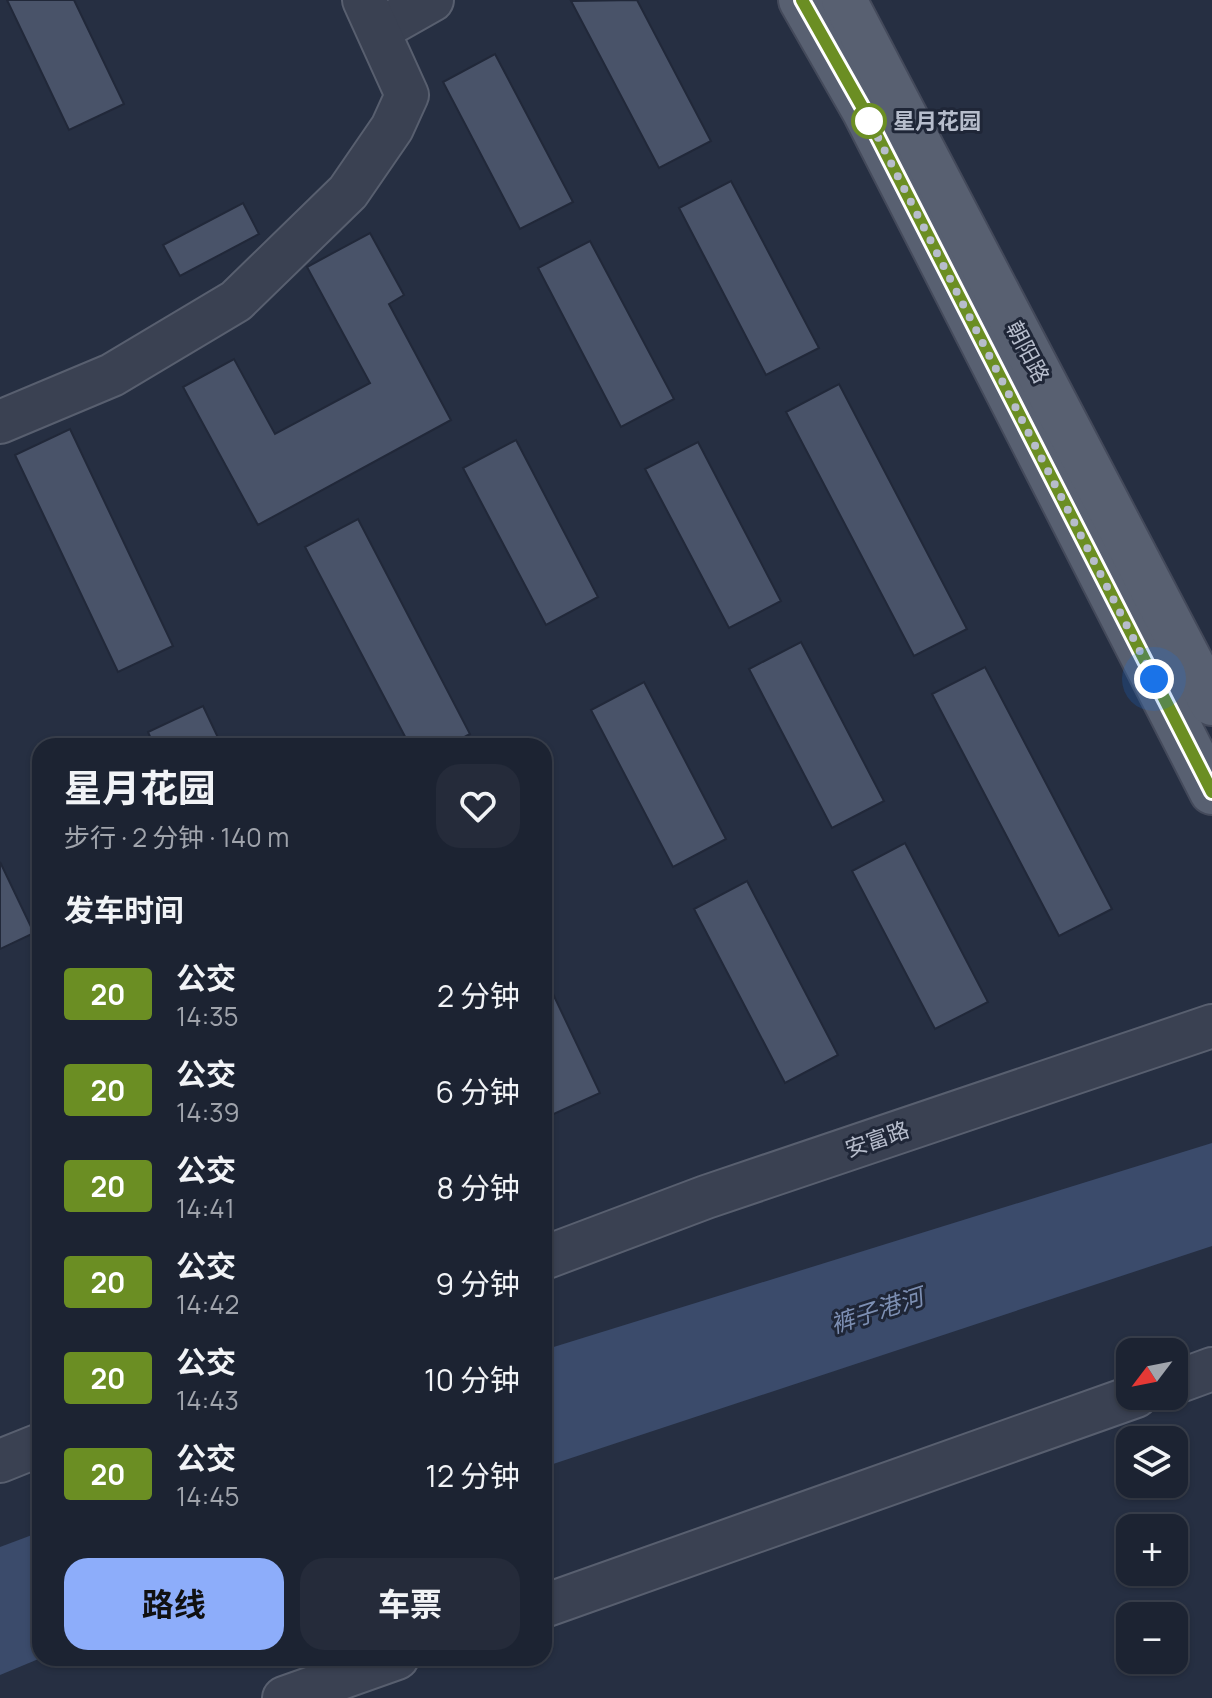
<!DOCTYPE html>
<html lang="zh">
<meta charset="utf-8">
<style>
:root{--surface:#1c2332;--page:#252b3a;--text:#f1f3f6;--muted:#a0a4ac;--line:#3a404d;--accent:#8dadfa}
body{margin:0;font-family:Manrope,"Noto Sans SC",sans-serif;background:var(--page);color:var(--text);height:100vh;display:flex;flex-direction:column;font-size:30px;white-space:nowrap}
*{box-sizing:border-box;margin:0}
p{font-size:26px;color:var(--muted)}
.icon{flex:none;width:44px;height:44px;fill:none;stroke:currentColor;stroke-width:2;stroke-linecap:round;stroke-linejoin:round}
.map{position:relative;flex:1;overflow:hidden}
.sheet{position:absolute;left:32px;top:738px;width:520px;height:928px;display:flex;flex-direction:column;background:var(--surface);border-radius:24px;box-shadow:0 2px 6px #0004,0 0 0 2px var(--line)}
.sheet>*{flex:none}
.badge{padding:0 16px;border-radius:6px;font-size:28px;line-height:52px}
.needle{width:52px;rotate:238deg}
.tools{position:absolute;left:1116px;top:1338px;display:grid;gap:16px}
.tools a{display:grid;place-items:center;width:72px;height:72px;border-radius:16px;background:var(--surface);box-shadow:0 2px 6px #0004,0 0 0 2px var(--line);font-size:40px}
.you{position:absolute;width:40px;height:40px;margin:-20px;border:6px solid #fff;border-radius:50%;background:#1a73e8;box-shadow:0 0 0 12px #1a73e833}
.map>.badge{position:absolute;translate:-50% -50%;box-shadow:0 0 0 4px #fff}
h2{padding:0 32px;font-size:30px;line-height:72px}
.round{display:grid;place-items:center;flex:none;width:84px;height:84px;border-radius:24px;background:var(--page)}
.head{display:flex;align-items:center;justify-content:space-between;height:136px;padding:0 32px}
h1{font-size:38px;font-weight:700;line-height:60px}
.button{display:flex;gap:16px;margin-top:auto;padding:16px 32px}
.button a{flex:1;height:92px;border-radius:24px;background:var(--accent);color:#111;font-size:32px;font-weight:700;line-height:92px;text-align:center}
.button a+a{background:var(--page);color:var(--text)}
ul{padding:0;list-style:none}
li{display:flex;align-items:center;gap:24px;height:96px;padding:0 32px}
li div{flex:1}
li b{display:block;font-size:30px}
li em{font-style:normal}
li .badge{min-width:88px;font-weight:700;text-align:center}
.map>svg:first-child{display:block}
.water{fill:#3b4b6b}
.building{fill:#495369;stroke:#212839;stroke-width:2}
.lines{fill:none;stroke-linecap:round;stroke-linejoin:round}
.minor-casing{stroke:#585f6f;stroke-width:46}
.major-casing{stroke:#444a5b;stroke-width:48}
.minor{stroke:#3a4152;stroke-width:42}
.major{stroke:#586071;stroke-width:44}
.line-casing{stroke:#fff;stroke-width:18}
.line{stroke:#6b8e23;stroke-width:12}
.walk{stroke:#b7bdcc;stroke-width:8;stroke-dasharray:0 14.4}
.stop-dot{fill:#fff;stroke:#6b8e23;stroke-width:4}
.labels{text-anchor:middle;stroke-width:6;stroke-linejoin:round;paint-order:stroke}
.stop-label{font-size:22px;font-weight:bold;fill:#b7bdcc;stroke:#1f2637;text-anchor:start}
.street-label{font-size:22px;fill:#b7bdcc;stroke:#1f2637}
.water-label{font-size:24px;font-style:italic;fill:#7d8fb3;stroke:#1f2637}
</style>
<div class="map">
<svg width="1212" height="1698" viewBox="0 0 1212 1698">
<rect width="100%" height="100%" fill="#262f42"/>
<g class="water">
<path d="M1212,1143V1246L544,1467V1350Z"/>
<path d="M40,1532L41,1658L0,1675V1547Z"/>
</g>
<g class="building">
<path d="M7,0H74L124,104L69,130Z"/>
<path d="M637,0L711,141L659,168L571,1Z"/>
<path d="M495,54L573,202L520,229L443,82Z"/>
<path d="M731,181L819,348L766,375L679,208Z"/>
<path d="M243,203L259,234L180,276L163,245Z"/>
<path d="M370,233L404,295L389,304L451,420L258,525L183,387L234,359L275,434L370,383L307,267Z"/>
<path d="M590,241L674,399L621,427L538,268Z"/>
<path d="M839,384L967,629L914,656L786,412Z"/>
<path d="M70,429L173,646L118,672L15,455Z"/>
<path d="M516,440L598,597L546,625L463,468Z"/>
<path d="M698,442L781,601L729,628L645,469Z"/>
<path d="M358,519L470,734L448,746H410L305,547Z"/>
<path d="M801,642L884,801L832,828L749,669Z"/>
<path d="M985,667L1112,909L1059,936L932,694Z"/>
<path d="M644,682L726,839L673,867L591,710Z"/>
<path d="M203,706L222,746H154L148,732Z"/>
<path d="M905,843L988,1002L935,1029L852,871Z"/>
<path d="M0,862L34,933L0,949Z"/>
<path d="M747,881L838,1055L785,1083L694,909Z"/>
<path d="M544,975L600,1093L545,1118L544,1116Z"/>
</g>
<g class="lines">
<g class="minor-casing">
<g id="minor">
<path d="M379,30L432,0"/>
<path d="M0,422L112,375L236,301L348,192L392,128L407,95L364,0"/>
<path d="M544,1258L706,1197L1212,1026"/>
<path d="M1174,1383L1212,1369"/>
<path d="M0,1461L40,1445"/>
<path d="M544,1606L1136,1396"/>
<path d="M284,1698L397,1658"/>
</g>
</g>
<g class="major-casing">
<g id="major">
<path d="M801,0L864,110L1212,792"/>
<path d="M844,0L1212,703"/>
</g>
</g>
<use href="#minor" class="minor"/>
<use href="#major" class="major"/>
</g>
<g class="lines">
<g class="line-casing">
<path id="line" d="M802,0L864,110L1212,792"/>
</g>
<use href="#line" class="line"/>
<path class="walk" d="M869,121L864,110L1154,679"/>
</g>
<circle class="stop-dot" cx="869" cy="121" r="16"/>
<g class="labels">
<g class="stop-label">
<text x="893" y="129">星月花园</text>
</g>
<g class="street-label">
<text transform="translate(1028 352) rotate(62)" y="8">朝阳路</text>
<text transform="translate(877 1139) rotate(-19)" y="8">安富路</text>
</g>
<g class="water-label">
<text transform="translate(877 1311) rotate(-18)" y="8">裤子港河</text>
</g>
</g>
</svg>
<div class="tools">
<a><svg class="needle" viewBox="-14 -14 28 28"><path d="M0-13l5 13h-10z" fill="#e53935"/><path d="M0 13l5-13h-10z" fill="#a0a4ac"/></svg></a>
<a><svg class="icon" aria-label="layers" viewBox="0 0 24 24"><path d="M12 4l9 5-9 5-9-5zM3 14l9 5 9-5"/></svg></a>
<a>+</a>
<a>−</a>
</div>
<div class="you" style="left:1154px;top:679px"></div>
<section class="sheet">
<div class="head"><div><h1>星月花园</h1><p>步行 · 2 分钟 · 140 m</p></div><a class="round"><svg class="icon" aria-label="heart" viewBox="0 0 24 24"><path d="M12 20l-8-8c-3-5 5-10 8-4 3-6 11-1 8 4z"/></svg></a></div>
<h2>发车时间</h2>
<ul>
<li><span class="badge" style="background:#6b8e23;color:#fff">20</span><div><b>公交</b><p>14:35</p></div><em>2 分钟</em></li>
<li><span class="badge" style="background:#6b8e23;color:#fff">20</span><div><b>公交</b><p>14:39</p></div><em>6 分钟</em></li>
<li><span class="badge" style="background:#6b8e23;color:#fff">20</span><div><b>公交</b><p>14:41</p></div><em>8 分钟</em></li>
<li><span class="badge" style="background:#6b8e23;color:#fff">20</span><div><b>公交</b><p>14:42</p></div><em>9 分钟</em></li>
<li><span class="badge" style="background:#6b8e23;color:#fff">20</span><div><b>公交</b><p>14:43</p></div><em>10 分钟</em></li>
<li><span class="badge" style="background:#6b8e23;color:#fff">20</span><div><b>公交</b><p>14:45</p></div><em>12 分钟</em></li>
</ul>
<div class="button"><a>路线</a><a>车票</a></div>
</section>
</div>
